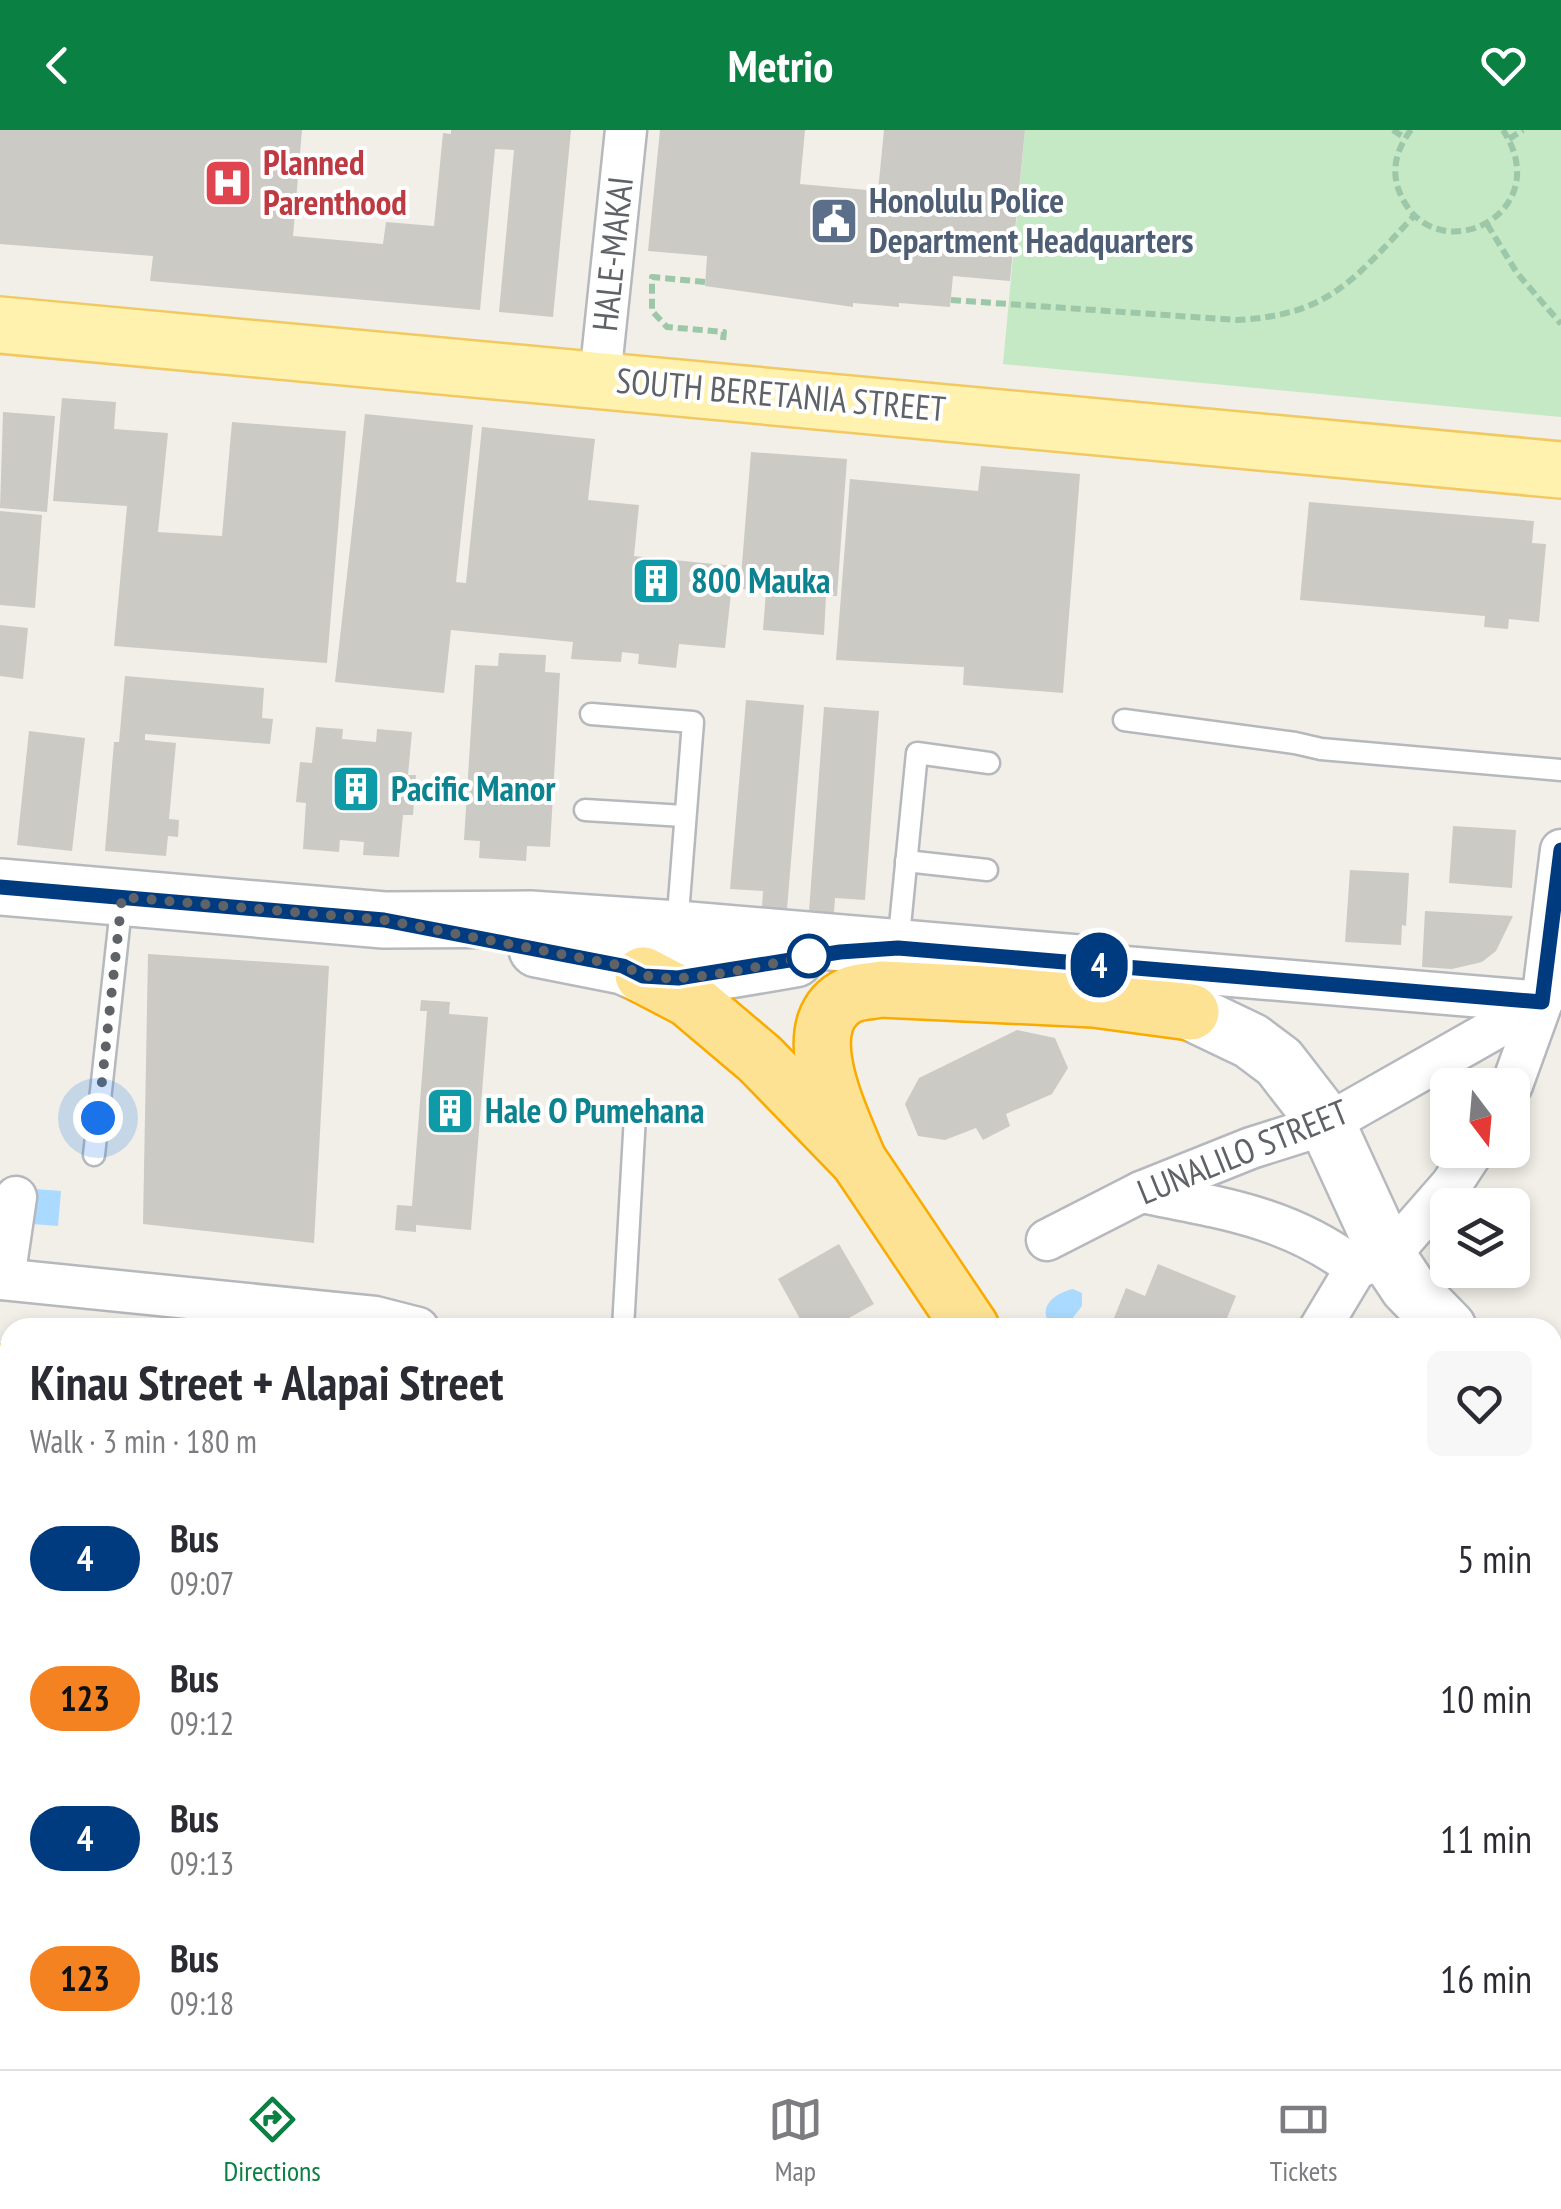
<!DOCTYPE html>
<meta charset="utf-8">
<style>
:root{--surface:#fff;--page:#f7f7f7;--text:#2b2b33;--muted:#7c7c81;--line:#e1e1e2;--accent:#0b8043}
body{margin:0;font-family:"PT Sans Narrow",sans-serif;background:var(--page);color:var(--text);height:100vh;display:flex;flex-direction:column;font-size:38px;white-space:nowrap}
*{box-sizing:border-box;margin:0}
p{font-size:32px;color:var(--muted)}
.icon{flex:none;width:55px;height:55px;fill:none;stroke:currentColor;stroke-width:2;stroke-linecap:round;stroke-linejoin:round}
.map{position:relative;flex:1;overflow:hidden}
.sheet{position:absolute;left:0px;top:1188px;width:1562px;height:752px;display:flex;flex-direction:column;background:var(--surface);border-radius:30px 30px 0 0;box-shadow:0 5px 15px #0003}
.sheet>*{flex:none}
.badge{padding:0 20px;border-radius:32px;font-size:35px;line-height:65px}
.needle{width:65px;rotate:164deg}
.tools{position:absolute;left:1430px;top:938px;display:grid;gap:20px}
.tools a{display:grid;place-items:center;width:100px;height:100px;border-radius:15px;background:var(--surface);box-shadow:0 5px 15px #0003;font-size:50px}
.you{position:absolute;width:50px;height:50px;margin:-25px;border:8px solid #fff;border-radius:50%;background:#1a73e8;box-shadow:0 0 0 15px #1a73e833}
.map>.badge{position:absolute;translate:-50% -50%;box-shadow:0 0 0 5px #fff}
.round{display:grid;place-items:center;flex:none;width:105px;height:105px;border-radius:15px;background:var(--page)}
.summary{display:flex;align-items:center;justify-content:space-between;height:170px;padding:0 30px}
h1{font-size:48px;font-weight:600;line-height:75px}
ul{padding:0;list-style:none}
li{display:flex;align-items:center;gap:30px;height:140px;padding:0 30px}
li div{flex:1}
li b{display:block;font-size:38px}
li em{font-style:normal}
li .badge{min-width:110px;font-weight:700;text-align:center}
header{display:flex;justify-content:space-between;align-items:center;height:130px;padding:0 30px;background:var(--accent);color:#fff;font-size:45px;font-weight:600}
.menu{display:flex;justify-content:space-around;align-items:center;height:140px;border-top:2px solid var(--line);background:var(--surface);font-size:28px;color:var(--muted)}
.menu a{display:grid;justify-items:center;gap:5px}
.menu .on{color:var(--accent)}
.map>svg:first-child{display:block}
.green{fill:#c5e8c5}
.water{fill:#aadaff}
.building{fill:#cccac5}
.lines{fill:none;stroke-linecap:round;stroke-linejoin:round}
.lane-casing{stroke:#b5b8bc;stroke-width:25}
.street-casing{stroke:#b5b8bc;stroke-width:45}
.secondary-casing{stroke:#b6babf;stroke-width:60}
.primary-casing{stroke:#f2c960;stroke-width:60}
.highway-casing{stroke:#f9ab00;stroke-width:60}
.path{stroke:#9cc7a9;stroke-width:6;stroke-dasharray:10 5;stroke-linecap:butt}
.lane{stroke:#fff;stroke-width:20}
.street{stroke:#fff;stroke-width:40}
.secondary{stroke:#fff;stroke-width:55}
.primary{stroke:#fff2af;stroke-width:55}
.highway{stroke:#fde293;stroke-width:55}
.line-casing{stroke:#fff;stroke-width:22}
.line{stroke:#003b80;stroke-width:15}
.walk{stroke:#5f6368;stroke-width:10;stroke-dasharray:0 18}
.stop-dot{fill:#fff;stroke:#003b80;stroke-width:5}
.labels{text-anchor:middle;stroke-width:8;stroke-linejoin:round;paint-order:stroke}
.health-label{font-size:35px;font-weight:bold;fill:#be3a42;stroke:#fff;text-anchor:start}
.service-label{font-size:35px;font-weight:bold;fill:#4e5e75;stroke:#fff;text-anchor:start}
.street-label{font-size:35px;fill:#5f6368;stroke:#fff}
.culture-label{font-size:35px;font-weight:bold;fill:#0d838f;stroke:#fff;text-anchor:start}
</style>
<header><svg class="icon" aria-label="back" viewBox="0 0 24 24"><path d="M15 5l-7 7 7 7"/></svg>Metrio<svg class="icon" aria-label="heart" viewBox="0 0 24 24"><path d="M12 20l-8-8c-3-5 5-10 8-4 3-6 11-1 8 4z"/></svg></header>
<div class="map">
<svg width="1561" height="1939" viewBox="0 0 1561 1939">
<rect width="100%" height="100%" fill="#f1efe8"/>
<path class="green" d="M1025,0H1561V287L1003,234Z"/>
<g class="water">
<path d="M35,1059L61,1061L58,1096L32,1094Z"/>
<path d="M1073,1159L1082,1163V1176L1071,1190L1051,1195C1036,1177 1055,1163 1073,1159Z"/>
</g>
<g class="building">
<path d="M0,0H302L293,106L383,114L386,92L434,96L443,3L451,4V0H571L553,187L499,182L514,20L495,19L480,180L150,151L153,126L0,114Z"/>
<path d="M660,0H805L800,54L878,61L884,0H1025L1010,151L953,146L950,177L899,173V177L853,173V177L705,156L707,126L648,121Z"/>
<path d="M62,268L116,272L114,299L168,303L158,402L222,406L232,292L346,301L327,533L114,516L127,376L53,371Z"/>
<path d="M3,282L55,286L47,382L0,378Z"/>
<path d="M365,284L473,295L456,452L466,453L482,297L595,309L588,370L639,375L634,426L734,436L725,518L679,514L676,538L638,534L639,524L622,522L621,532L571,529L573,512L451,500L444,563L335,552Z"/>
<path d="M751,322L847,329L837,466H826L824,505L763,500L766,461L740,459Z"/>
<path d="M981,336L1080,344L1063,563L963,555L964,537L836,530L850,349L978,361Z"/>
<path d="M1309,372L1534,391L1532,413L1546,414L1539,492L1509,489L1508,499L1484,497L1485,486L1300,470Z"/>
<path d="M0,381L42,385L35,478L0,475Z"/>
<path d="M0,495L28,498L23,549L0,546Z"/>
<path d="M499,523L546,525L545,542L560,543L550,717L527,716L526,731L479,728L480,711L464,710L475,535L498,536Z"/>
<path d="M125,546L264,558L262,588L273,589L270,614L145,604V610L176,613L169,689L179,690L178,707L168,706L166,726L105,721L114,612H119Z"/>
<path d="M746,570L804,575L787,779L762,777L763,761L730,759Z"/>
<path d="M824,577L879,581L865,770L835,768L834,783L809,781Z"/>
<path d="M316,597L343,599L342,609L376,612L377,599L412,602L408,645H416L413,685H403L399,727L363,725L364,712L340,710L339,722L303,719L306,673L296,672L300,632L312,633Z"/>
<path d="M29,601L85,608L72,721L17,715Z"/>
<path d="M1453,696L1516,700L1512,758L1449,753Z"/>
<path d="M1350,740L1409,743L1406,796L1402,795L1401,815L1345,812Z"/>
<path d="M1425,781L1513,786L1496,821L1482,832L1452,839L1422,837Z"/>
<path d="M148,824L329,836L314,1113L143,1094Z"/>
<path d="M421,870L450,872L449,884L488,887L471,1100L416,1095V1102L395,1100L397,1075L412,1076L427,881H420Z"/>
<path d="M1017,900L1055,908L1068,938L1052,964L1006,984L1010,996L983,1010L976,998L945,1010L918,1006L905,974L919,948Z"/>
<path d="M839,1114L874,1174L831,1198H805L778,1149Z"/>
<path d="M1158,1134L1236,1166L1223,1198H1110L1126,1158L1145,1166Z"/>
<path d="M1561,1478V1791L1552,1807V1493Z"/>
<path d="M0,1590L10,1591V1684L0,1683Z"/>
<path d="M0,1717L10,1718V1759L0,1758Z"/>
<path d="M0,1922H10V1930H93L92,1939H0Z"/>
<path d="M463,1930H520L516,1939H460Z"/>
<path d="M774,1930H816L813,1939H796Z"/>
</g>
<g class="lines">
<g class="lane-casing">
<g id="lane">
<path d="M591,584L693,592L677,797"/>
<path d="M1124,590L1295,613L1321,619L1561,640"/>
<path d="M585,680L684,686"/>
<path d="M906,731L987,740"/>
<path d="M898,816L917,623L989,633"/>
<path d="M94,1025L122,769"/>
<path d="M623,1198L635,986"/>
</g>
</g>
<g class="street-casing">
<g id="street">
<path d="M600,248L626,0"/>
<path d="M1113,836L1542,872"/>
<path d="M1512,955L1542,872L1561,720"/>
<path d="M1141,1062C1222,1078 1289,1087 1356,1138"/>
<path d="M1047,1110L1141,1062L1251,1018L1327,994L1542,872"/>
<path d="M0,1149L375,1187L418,1198"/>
<path d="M4,1149L16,1067"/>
<path d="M1320,1198L1356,1138L1388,1127L1451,1055L1474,1020"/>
<path d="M128,1939L129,1930"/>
<path d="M988,1939L992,1930"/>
</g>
</g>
<g class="secondary-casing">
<g id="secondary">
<path d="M0,757L384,790L530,789L677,799L1090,834L1251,911L1279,932L1327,994L1388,1127L1408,1157L1448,1198"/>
<path d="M537,819L623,836L643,845L661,848L694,846L795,829"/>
<path d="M1552,1304L1561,1313"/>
<path d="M0,1485L10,1486"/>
<path d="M1088,1930L1098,1939"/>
</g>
</g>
<g class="primary-casing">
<path id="primary" d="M0,195L1561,340"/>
</g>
<g class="highway-casing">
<g id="highway">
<path d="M643,845L689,869L760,929L858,1030L971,1198"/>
<path d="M858,1030C842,989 791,893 850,865C859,861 872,861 881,859L1094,869L1191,882"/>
<path d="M0,1243H10"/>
<path d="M0,1285L10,1286"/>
<path d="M0,1365L10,1366"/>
<path d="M1552,1920L1561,1925"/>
<path d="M1199,1930L1208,1939"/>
<path d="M1325,1930L1350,1939"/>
<path d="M1418,1930L1423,1939"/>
</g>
</g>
<g class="path">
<path d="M1393,0L1405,8"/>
<path d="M1411,0C1398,17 1391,37 1398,58C1428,146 1560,87 1503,0"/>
<path d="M1509,9L1523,0"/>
<path d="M1487,94L1517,143L1561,194"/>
<path d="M705,152L652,147V181L667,197L724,202L723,210"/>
<path d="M951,170L1237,190C1330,185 1354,149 1414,86"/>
</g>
<use href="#lane" class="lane"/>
<use href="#street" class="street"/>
<use href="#secondary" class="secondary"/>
<use href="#primary" class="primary"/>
<use href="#highway" class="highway"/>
</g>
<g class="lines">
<g class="line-casing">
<path id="line" d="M0,757L384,790L623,836L643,846L678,848L840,822L898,818L1542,872L1561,720"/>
</g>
<use href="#line" class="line"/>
<path class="walk" d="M98,988L122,767L384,790L623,836C636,842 646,847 660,848C697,851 771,834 809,826"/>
</g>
<defs>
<g id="hospital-square" transform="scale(2.5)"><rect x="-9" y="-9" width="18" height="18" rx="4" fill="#e0444e" stroke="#fff"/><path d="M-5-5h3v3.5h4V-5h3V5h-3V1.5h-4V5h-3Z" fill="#fff"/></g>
<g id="civic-square" transform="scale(2.5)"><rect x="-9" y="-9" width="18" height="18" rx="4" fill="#5c6f8a" stroke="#fff"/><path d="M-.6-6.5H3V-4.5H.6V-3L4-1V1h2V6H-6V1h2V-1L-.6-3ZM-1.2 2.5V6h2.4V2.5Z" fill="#fff"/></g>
<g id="building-square" transform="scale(2.5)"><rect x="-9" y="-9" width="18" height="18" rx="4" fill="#0f9aa8" stroke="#fff"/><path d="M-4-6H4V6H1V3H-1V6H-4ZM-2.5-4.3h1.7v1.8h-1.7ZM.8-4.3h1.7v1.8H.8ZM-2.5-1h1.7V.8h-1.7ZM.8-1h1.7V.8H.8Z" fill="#fff"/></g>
</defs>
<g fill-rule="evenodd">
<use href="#hospital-square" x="228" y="53"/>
<use href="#civic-square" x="834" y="91"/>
<use href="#building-square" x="656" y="451"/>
<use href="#building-square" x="356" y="659"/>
<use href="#building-square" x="450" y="981"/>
</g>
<circle class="stop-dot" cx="809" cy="826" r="20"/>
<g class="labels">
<g class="health-label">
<text x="263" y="45">Planned<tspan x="263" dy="40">Parenthood</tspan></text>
</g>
<g class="service-label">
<text x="869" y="83">Honolulu Police<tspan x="869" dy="40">Department Headquarters</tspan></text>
</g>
<g class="street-label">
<text transform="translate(613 124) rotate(-84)" y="12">HALE-MAKAI</text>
<text transform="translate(781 265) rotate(5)" y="12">SOUTH BERETANIA STREET</text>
<text transform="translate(1243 1022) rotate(-22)" y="12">LUNALILO STREET</text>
</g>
<g class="culture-label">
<text x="691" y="463">800 Mauka</text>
<text x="391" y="671">Pacific Manor</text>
<text x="485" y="993">Hale O Pumehana</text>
</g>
</g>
</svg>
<div class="tools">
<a><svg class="needle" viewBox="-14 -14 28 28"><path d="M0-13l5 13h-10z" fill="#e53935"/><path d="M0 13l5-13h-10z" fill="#7c7c81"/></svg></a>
<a><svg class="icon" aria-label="layers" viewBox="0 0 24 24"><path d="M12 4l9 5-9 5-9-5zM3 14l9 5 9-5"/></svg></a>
</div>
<div class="you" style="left:98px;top:988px"></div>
<b class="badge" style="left:1099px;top:835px;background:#003b80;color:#fff">4</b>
<section class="sheet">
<div class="summary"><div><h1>Kinau Street + Alapai Street</h1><p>Walk · 3 min · 180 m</p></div><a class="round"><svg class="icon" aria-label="heart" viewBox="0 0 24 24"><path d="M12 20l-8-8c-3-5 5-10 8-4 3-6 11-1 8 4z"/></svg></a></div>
<ul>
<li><span class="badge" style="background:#003b80;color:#fff">4</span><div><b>Bus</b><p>09:07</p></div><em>5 min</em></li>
<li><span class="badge" style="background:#f58220;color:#111">123</span><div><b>Bus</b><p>09:12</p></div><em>10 min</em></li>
<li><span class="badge" style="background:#003b80;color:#fff">4</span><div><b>Bus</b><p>09:13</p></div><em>11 min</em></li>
<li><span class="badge" style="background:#f58220;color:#111">123</span><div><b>Bus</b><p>09:18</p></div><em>16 min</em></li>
</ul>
</section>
</div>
<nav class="menu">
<a class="on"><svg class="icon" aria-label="directions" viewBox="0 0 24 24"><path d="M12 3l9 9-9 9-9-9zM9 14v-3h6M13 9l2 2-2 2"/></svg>Directions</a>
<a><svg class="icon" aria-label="map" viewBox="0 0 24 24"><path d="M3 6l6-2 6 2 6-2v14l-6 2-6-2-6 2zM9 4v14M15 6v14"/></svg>Map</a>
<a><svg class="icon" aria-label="tickets" viewBox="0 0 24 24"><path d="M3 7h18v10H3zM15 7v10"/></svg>Tickets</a>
</nav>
